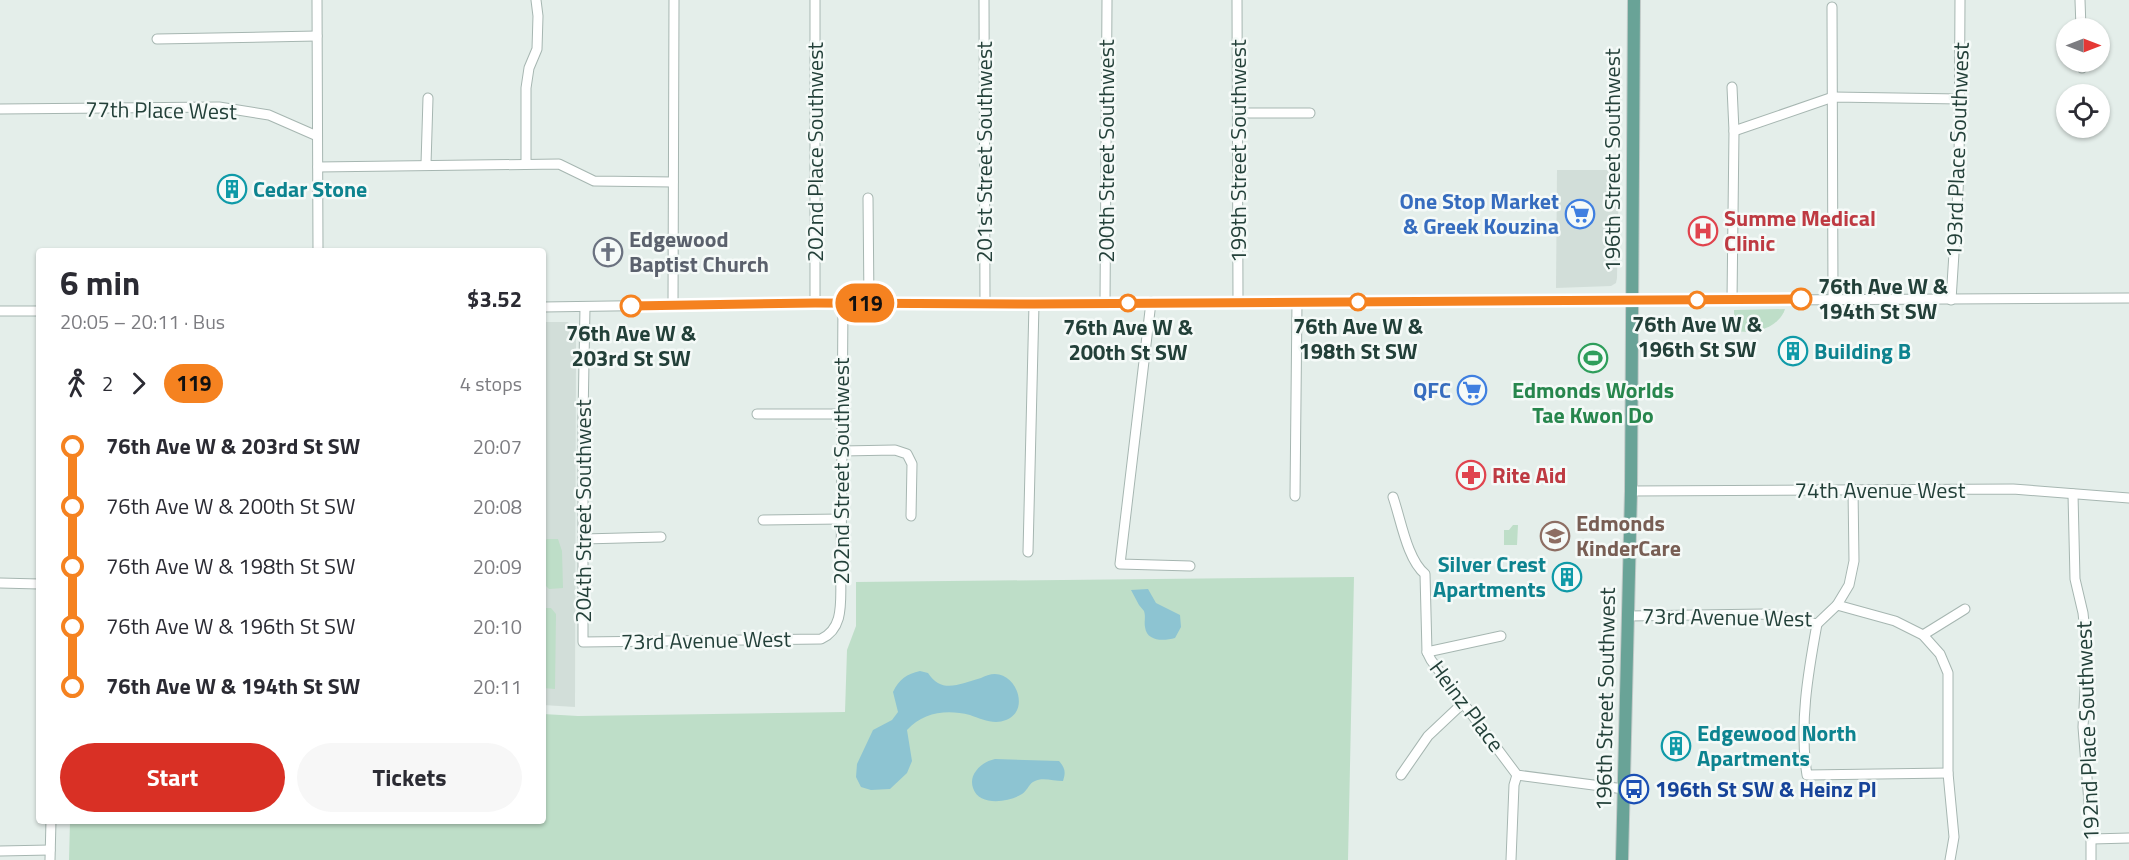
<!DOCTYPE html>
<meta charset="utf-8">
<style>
:root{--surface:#fff;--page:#f7f7f7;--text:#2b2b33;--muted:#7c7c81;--accent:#d93025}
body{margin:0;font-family:"Titillium Web",sans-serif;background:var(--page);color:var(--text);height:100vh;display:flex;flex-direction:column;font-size:22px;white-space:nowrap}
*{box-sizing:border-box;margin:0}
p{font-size:20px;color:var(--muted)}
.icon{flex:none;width:33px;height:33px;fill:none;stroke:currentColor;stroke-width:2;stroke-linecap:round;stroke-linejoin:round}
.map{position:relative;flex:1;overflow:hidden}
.sheet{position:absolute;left:36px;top:248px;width:510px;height:576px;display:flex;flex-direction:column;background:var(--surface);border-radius:6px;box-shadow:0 2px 4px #0004}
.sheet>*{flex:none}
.badge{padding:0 12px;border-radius:20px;font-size:21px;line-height:39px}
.needle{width:39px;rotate:90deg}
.buttons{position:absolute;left:2056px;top:18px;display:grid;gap:12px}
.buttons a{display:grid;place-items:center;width:54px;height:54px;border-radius:50%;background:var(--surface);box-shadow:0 2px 4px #0004;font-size:30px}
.map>.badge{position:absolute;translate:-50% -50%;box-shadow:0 0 0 3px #fff}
.legs{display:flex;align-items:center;gap:9px;height:66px;padding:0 24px;font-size:20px}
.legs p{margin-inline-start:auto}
.headline{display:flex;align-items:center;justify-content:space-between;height:102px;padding:0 24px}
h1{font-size:33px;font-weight:700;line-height:45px}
.cta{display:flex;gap:12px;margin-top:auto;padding:12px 24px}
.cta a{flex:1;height:69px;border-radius:36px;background:var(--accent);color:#fff;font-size:24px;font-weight:700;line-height:69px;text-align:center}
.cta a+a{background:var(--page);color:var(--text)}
ul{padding:0 24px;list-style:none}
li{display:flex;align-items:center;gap:21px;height:60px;font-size:22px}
li i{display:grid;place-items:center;width:9px;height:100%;margin:0 8px;background:currentColor}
li i::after{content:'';width:15px;height:15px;margin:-8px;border:4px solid;border-radius:50%;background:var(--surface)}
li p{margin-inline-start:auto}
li:first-child i{background:linear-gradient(#0000 50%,currentColor 0)}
li:last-child i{background:linear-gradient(currentColor 50%,#0000 0)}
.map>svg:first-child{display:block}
.built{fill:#d2ded9}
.green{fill:#bedec8}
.water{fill:#8dc4d2}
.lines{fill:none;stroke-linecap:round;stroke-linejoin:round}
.minor-casing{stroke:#a6b6b1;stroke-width:11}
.major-casing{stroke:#c1cac8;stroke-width:14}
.minor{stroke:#fff;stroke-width:9}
.major{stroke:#69a397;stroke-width:12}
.line-1-casing{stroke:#fff;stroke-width:14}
.line-1{stroke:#f58220;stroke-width:9}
.stop-1-dot{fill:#fff;stroke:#f58220;stroke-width:3}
.labels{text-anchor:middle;stroke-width:5;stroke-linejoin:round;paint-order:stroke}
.street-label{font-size:22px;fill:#234039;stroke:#f5faf8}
.culture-label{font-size:22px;font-weight:bold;fill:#0d838f;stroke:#f5faf8;text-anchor:start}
.shop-label{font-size:22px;font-weight:bold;fill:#366cbe;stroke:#f5faf8;text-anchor:end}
.health-label{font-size:22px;font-weight:bold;fill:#be3a42;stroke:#f5faf8;text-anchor:start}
.worship-label{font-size:22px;font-weight:bold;fill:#5b616d;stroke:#f5faf8;text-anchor:start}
.stop-label{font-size:22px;font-weight:bold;fill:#234039;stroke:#f5faf8}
.leisure-label{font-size:22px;font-weight:bold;fill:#27864d;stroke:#f5faf8}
.education-label{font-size:22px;font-weight:bold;fill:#785e54;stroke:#f5faf8;text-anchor:start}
.transit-label{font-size:22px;font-weight:bold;fill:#164399;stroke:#f5faf8;text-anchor:start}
</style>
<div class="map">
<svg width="2129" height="860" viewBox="0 0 2129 860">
<rect width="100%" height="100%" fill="#e4eeea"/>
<g class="built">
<path d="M1557,170H1619L1617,278L1616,283L1611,286L1556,288Z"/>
<path d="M543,322H568L576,339L575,707L543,705Z"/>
</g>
<g class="green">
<path d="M1785,309C1779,328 1752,336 1734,330V310Z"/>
<path d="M1513,525H1518L1517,545H1504V530H1509Z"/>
<path d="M547,539H558L562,551L563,588L549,589L543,583V542Z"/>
<path d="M1354,577L1348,860H69L70,821L543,820V714L578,716L845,712L847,650L856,626V582Z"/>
<path d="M543,608H551L556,614L555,689L543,688Z"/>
</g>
<g class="water">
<path d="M1148,589L1156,603L1180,615L1181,627L1175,638C1164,641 1147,642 1145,627C1144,621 1146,617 1144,611L1139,605L1131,590Z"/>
<path d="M920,671L928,673C942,695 961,683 981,678C985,676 990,674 995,674C1017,674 1030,711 1006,720C994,725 981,719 970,715C947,709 923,712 907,730L912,761L907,773L890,789L871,790L861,787L856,777L857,764L873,730L892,720L898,712L893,692C899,679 907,674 920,671Z"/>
<path d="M995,759L1059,761C1065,768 1066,772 1063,781C1054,781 1042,777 1035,781C1029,783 1028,790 1022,794C1010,802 979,807 973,788C971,782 972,776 976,771C981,764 987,761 995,759Z"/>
</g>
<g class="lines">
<g class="minor-casing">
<g id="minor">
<path d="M317,0L318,250"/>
<path d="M815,0V303"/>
<path d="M984,0L985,304"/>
<path d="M1237,0L1238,302"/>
<path d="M2080,0L2081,28"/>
<path d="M1832,7L1833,299"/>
<path d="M157,39L317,36"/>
<path d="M2082,62V68"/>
<path d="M0,109L219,107L269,115L317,136"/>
<path d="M1238,113H1310"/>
<path d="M1734,131L1833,97L1960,99"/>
<path d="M426,164L428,98"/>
<path d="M526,164V88L529,68L537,49L538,16L536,0"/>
<path d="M318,167L559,164L594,181L673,182"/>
<path d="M868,198L869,303"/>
<path d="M1732,300L1734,131L1732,87"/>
<path d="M1951,300L1959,175L1960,0"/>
<path d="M1151,302L1120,564L1190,566"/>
<path d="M1105,303L1107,0"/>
<path d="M673,306L674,0"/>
<path d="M543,307L815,303L1034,304L2129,298"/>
<path d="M585,307L583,418V642L821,639C845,628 840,600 841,578L843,303"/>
<path d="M0,311H39"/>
<path d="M757,414H842"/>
<path d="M842,451L895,450L907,454L912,464L911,516"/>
<path d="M1631,491L2013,489L2129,498"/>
<path d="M2073,494L2075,579L2083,613L2087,651L2083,727L2091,828V860"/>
<path d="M1295,496L1297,302"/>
<path d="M1393,497C1401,520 1407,559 1425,574L1427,652L1431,660L1517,775L1624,789"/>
<path d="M763,520L841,519"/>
<path d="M583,539L661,537"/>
<path d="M1028,552L1034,304"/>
<path d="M0,583L39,584"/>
<path d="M1837,605L1849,585L1854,561L1853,489"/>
<path d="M1628,616L1765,614L1817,624L1837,605L1895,621L1923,635L1940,654L1948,673V773L1954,837L1950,860"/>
<path d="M1817,624C1808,673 1799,725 1807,775L1948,773"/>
<path d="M1923,635L1965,609"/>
<path d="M1427,652L1501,636"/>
<path d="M1401,775L1428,736L1463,703"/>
<path d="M2092,839L2129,838"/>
<path d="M0,851L50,850"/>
<path d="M50,860L51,820"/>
<path d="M1511,860L1514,785L1517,775"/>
</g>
</g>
<g class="major-casing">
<path id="major" d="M1622,860L1631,491L1634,0"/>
</g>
<use href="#minor" class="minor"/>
<use href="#major" class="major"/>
</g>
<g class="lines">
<g class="line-1-casing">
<path id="line-1" d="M631,306L815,303L1034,304L1801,299"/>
</g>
<use href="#line-1" class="line-1"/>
</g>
<defs>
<g id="building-ring" transform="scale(1.5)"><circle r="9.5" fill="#f5faf8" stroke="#0f9aa8" stroke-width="1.5"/><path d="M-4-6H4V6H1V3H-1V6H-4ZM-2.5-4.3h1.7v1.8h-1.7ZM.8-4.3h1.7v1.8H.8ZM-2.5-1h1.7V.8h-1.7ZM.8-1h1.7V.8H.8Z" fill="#0f9aa8"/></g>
<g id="supermarket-ring" transform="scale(1.5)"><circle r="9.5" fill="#f5faf8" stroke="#3f7fe0" stroke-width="1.5"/><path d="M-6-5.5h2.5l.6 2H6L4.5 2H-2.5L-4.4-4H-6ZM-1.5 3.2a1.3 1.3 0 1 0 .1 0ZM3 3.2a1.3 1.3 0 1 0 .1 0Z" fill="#3f7fe0"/></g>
<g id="hospital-ring" transform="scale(1.5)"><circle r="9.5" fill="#f5faf8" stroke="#e0444e" stroke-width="1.5"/><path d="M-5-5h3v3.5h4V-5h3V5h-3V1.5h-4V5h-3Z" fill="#e0444e"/></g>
<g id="church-ring" transform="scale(1.5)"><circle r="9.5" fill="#f5faf8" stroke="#6b7280" stroke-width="1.5"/><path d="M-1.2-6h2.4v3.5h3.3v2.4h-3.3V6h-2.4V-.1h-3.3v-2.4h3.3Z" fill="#6b7280"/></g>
<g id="stadium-ring" transform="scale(1.5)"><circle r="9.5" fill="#f5faf8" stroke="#2e9e5b" stroke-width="1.5"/><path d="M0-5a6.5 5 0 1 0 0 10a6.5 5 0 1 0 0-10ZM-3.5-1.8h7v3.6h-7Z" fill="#2e9e5b"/></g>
<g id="pharmacy-ring" transform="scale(1.5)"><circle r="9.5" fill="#f5faf8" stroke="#e0444e" stroke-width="1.5"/><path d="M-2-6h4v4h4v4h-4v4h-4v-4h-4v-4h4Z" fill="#e0444e"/></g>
<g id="school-ring" transform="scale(1.5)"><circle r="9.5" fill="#f5faf8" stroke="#8d6e63" stroke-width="1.5"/><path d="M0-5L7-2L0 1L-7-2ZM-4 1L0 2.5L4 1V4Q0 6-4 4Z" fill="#8d6e63"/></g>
<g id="bus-ring" transform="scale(1.5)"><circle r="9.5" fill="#f5faf8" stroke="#1a4fb4" stroke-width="1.5"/><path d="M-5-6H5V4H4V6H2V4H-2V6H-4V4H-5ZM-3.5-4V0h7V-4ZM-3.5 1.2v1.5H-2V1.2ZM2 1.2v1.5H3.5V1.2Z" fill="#1a4fb4"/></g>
</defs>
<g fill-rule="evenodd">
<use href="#building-ring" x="232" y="189"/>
<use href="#supermarket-ring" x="1580" y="214"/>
<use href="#hospital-ring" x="1703" y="231"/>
<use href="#church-ring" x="608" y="252"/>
<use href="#building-ring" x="1793" y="351"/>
<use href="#stadium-ring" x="1593" y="358"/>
<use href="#supermarket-ring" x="1472" y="390"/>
<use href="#pharmacy-ring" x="1471" y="475"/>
<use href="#school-ring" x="1555" y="536"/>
<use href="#building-ring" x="1567" y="577"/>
<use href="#building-ring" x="1676" y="746"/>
<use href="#bus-ring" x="1634" y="789"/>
</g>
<g class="stop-1-dot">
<circle cx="1801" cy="299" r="10"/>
<circle cx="1697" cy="300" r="8"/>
<circle cx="1358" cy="302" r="8"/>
<circle cx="1128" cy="303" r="8"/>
<circle cx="631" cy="306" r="10"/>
</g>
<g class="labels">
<g class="street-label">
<text transform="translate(161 110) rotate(1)" y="8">77th Place West</text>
<text transform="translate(1957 150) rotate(-88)" y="8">193rd Place Southwest</text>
<text transform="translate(1106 151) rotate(-90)" y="8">200th Street Southwest</text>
<text transform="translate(1238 151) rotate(-90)" y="8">199th Street Southwest</text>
<text transform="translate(815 152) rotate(-90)" y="8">202nd Place Southwest</text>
<text transform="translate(984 152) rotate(-90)" y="8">201st Street Southwest</text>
<text transform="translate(1612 160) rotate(-90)" y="8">196th Street Southwest</text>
<text transform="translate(841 471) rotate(-90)" y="8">202nd Street Southwest</text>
<text x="1880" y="498">74th Avenue West</text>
<text transform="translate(583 511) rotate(-90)" y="8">204th Street Southwest</text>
<text transform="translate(1727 617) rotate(1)" y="8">73rd Avenue West</text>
<text transform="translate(706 640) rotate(-1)" y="8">73rd Avenue West</text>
<text transform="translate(1605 699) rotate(-89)" y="8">196th Street Southwest</text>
<text transform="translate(1467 706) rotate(53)" y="8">Heinz Place</text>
<text transform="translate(2087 731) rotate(-92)" y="8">192nd Place Southwest</text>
</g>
<g class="culture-label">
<text x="253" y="197">Cedar Stone</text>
<text x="1814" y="359">Building B</text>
<text x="1546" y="572" text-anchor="end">Silver Crest<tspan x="1546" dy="25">Apartments</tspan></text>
<text x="1697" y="741">Edgewood North<tspan x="1697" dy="25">Apartments</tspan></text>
</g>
<g class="shop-label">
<text x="1559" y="209">One Stop Market<tspan x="1559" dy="25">&amp; Greek Kouzina</tspan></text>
<text x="1451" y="398">QFC</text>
</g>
<g class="health-label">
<text x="1724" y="226">Summe Medical<tspan x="1724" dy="25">Clinic</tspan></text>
<text x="1492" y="483">Rite Aid</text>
</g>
<g class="worship-label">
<text x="629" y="247">Edgewood<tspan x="629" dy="25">Baptist Church</tspan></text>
</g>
<g class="stop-label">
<text x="1818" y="294" text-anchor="start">76th Ave W &amp;<tspan x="1818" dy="25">194th St SW</tspan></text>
<text x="1697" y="332">76th Ave W &amp;<tspan x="1697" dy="25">196th St SW</tspan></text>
<text x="1358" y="334">76th Ave W &amp;<tspan x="1358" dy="25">198th St SW</tspan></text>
<text x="1128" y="335">76th Ave W &amp;<tspan x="1128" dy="25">200th St SW</tspan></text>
<text x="631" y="341">76th Ave W &amp;<tspan x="631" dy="25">203rd St SW</tspan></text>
</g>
<g class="leisure-label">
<text x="1593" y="398">Edmonds Worlds<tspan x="1593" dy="25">Tae Kwon Do</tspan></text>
</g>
<g class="education-label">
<text x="1576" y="531">Edmonds<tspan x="1576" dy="25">KinderCare</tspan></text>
</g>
<g class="transit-label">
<text x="1655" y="797">196th St SW &amp; Heinz Pl</text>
</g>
</g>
</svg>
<div class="buttons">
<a><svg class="needle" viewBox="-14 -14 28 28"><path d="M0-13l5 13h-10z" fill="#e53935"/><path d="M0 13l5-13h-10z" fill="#7c7c81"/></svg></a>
<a><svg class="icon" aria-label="locate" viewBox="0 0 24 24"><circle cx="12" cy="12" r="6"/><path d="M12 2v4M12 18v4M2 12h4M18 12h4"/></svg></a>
</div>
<b class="badge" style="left:865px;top:303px;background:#f58220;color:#111">119</b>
<section class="sheet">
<div class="headline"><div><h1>6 min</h1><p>20:05 – 20:11 · Bus</p></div><b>$3.52</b></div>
<div class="legs"><svg class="icon" aria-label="walk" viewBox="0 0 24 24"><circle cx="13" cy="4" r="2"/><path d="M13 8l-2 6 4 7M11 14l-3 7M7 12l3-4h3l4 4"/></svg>2<svg class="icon" aria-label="forward" viewBox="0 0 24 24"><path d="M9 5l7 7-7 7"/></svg><b class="badge" style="background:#f58220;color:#111">119</b><p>4 stops</p></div>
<ul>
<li><i style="color:#f58220"></i><b>76th Ave W &amp; 203rd St SW</b><p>20:07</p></li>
<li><i style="color:#f58220"></i><span>76th Ave W &amp; 200th St SW</span><p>20:08</p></li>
<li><i style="color:#f58220"></i><span>76th Ave W &amp; 198th St SW</span><p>20:09</p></li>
<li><i style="color:#f58220"></i><span>76th Ave W &amp; 196th St SW</span><p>20:10</p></li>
<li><i style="color:#f58220"></i><b>76th Ave W &amp; 194th St SW</b><p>20:11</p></li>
</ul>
<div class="cta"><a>Start</a><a>Tickets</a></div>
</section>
</div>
